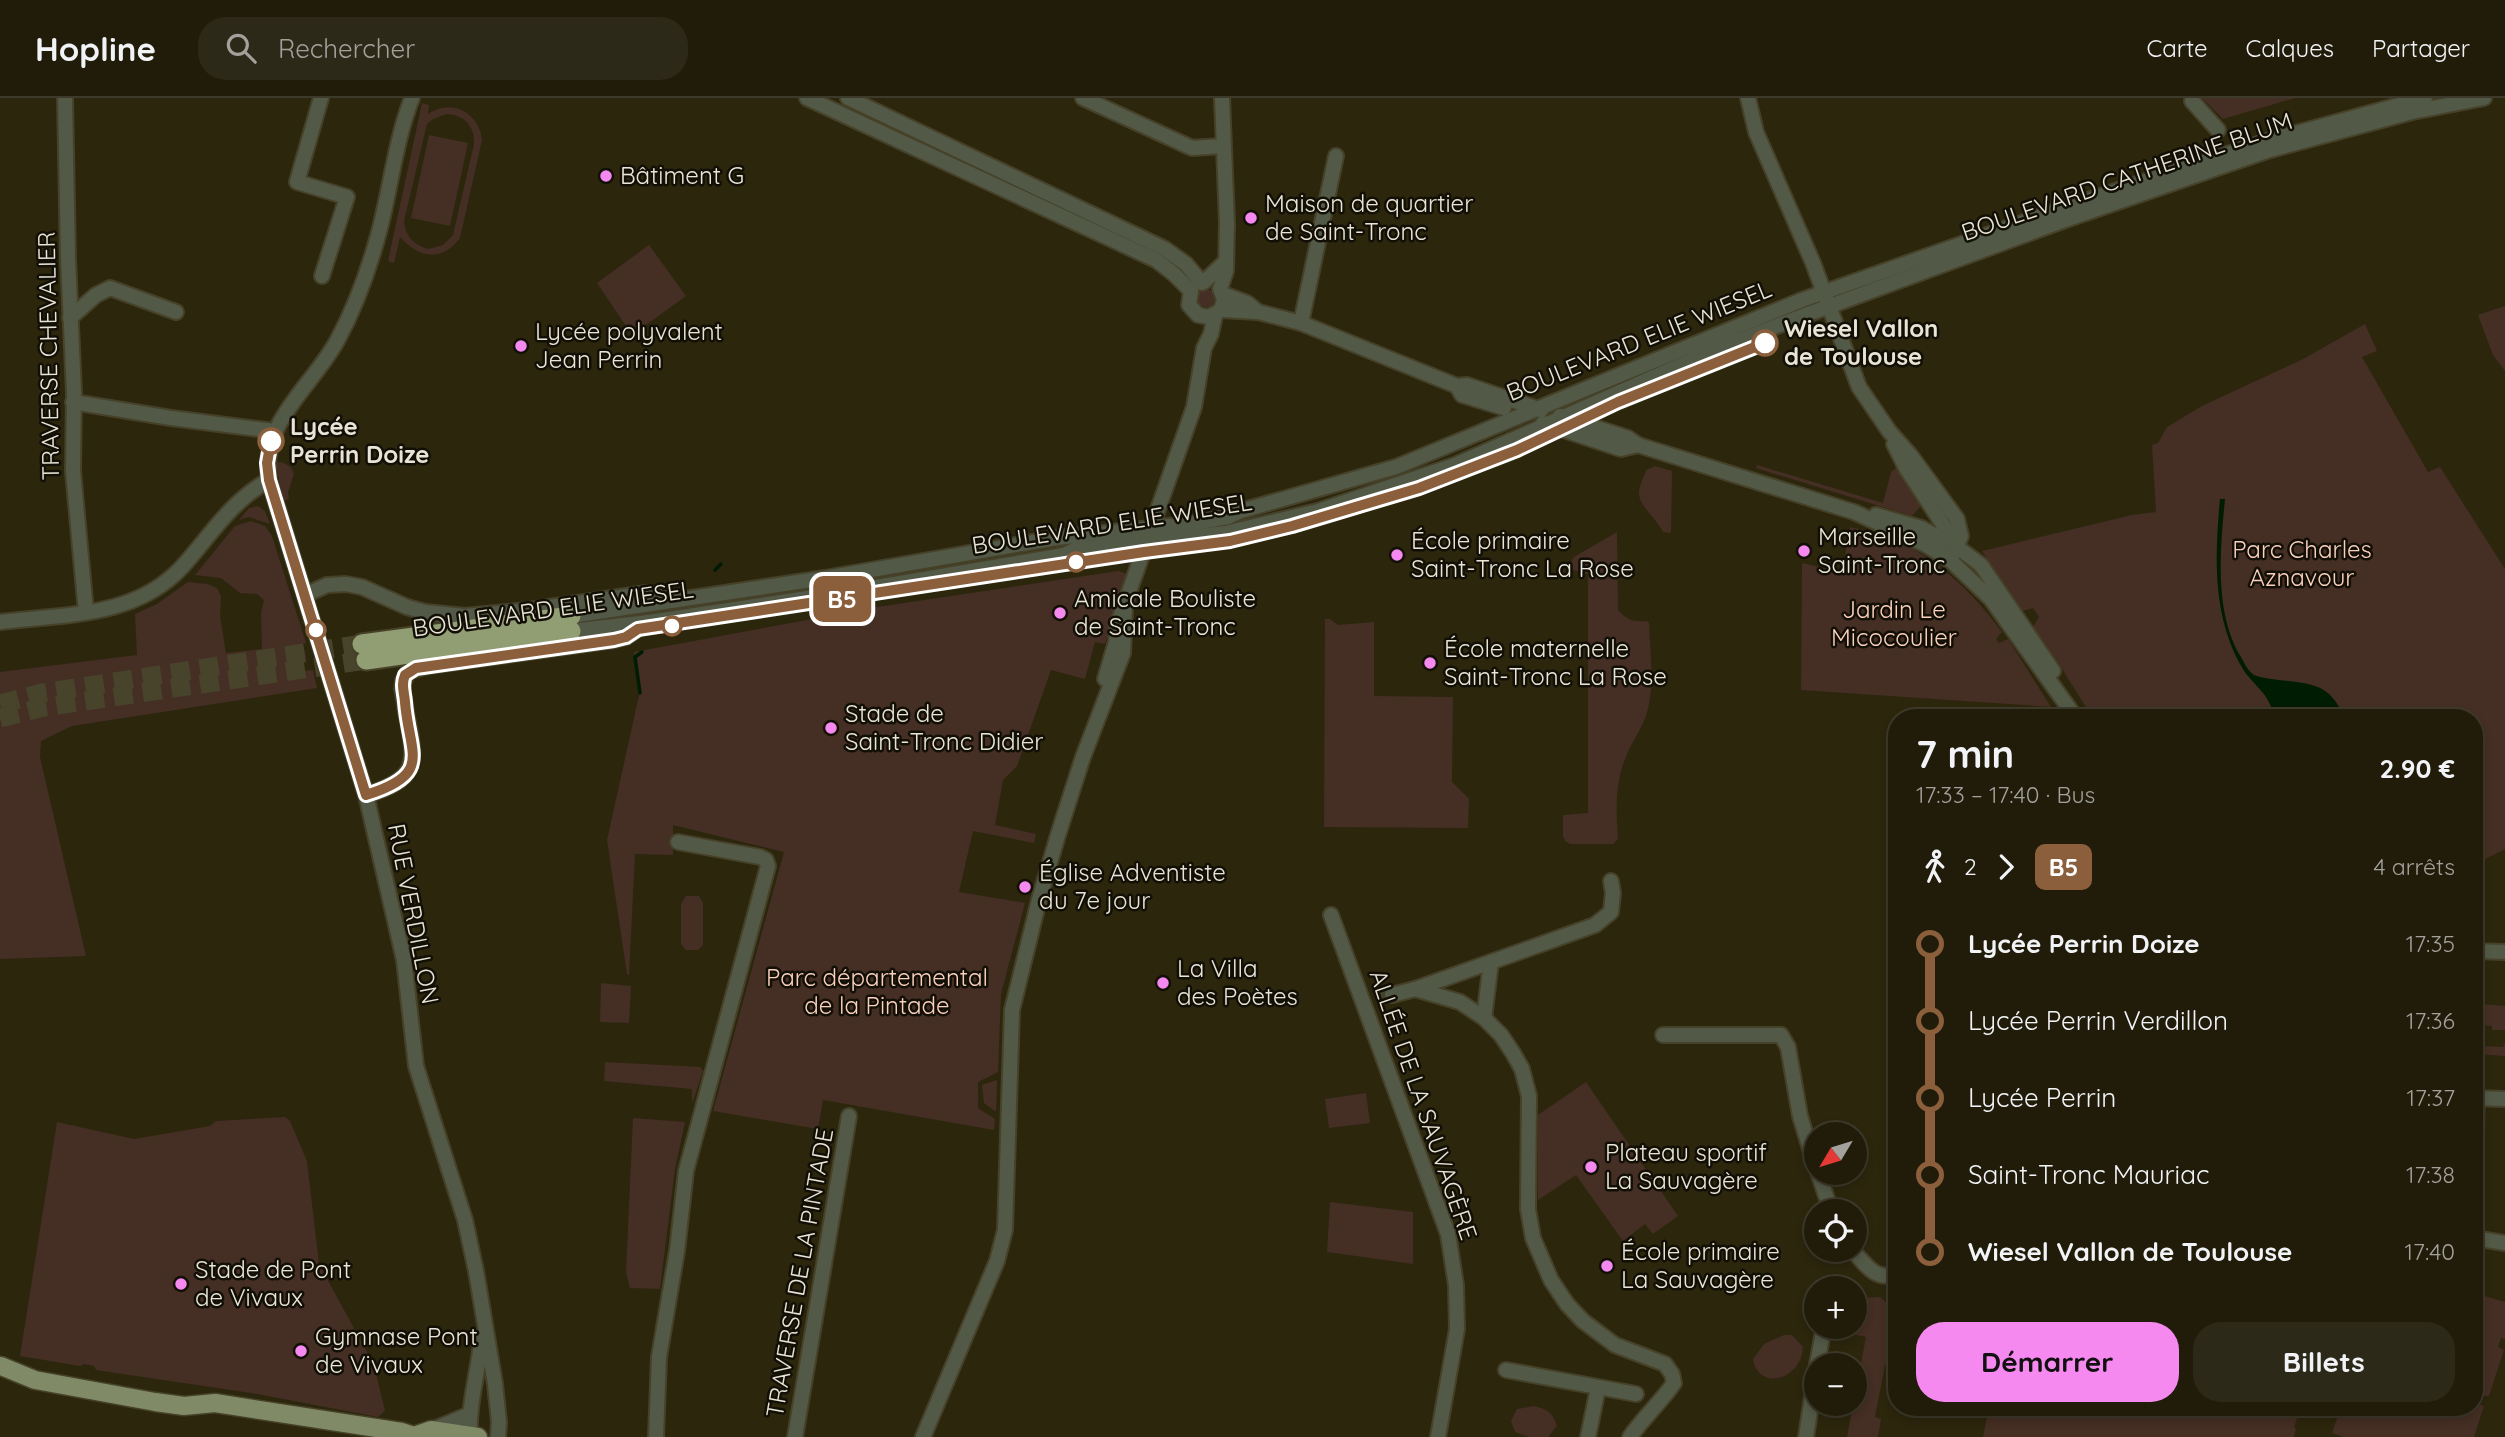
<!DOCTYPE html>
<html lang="fr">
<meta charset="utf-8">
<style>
:root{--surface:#211c0a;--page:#2d2918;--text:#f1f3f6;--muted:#a2a19c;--line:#3e3a2b;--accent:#f589ef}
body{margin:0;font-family:Quicksand,sans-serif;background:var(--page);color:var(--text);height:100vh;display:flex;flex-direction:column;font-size:26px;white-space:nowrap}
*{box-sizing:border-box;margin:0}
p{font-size:23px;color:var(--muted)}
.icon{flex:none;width:38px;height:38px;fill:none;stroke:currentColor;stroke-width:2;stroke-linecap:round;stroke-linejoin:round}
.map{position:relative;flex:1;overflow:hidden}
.details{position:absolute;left:1888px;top:611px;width:595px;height:707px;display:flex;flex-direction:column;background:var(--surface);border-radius:28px;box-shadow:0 4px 10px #0003,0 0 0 2px var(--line)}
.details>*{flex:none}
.badge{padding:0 14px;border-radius:10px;font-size:24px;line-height:46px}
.needle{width:46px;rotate:232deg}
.tools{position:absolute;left:1804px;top:1024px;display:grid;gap:14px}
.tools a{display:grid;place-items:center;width:63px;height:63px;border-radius:50%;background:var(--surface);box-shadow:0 4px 10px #0003,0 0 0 2px var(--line);font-size:35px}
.map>.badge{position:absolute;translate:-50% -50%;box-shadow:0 0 0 4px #fff}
.legs{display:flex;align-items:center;gap:10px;height:77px;padding:0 28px;font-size:23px}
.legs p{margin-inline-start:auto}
.headline{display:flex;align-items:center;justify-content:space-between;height:119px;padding:0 28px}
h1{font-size:38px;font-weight:800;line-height:52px}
.primary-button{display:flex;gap:14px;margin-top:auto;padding:14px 28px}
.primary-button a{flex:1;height:80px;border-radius:28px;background:var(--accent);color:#111;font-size:28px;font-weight:800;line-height:80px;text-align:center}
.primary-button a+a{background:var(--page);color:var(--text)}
ul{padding:0 28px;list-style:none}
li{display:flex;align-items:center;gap:24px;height:77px;font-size:26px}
li i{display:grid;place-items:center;width:10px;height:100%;margin:0 9px;background:currentColor}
li i::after{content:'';width:18px;height:18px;margin:-9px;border:5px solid;border-radius:50%;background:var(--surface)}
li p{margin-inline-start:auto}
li:first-child i{background:linear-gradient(#0000 50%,currentColor 0)}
li:last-child i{background:linear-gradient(currentColor 50%,#0000 0)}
header{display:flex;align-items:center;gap:42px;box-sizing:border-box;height:98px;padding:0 35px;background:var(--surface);border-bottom:2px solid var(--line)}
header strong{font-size:33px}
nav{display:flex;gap:38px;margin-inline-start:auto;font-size:24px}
.search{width:490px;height:63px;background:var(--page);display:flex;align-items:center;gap:18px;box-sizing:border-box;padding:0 24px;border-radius:28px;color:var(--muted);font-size:26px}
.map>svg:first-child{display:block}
.green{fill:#452e24;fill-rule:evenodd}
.water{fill:#001c03}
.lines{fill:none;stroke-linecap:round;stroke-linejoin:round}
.stream{stroke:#001c03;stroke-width:3.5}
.minor-tunnel{stroke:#48432b;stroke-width:14;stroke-dasharray:14 7;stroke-linecap:butt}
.highway-tunnel{stroke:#48432b;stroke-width:19;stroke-dasharray:19 10;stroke-linecap:butt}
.minor-casing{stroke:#464129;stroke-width:18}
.major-casing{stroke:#464129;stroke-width:21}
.highway-casing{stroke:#464129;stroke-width:23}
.minor{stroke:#535947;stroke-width:14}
.major{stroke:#808a66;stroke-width:18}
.highway{stroke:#919d72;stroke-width:19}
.line-1-casing{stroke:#fff;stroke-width:16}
.line-1{stroke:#8b5e3c;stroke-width:10}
.poi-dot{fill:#f589ef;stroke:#120f06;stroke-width:2.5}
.stop-1-dot{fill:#fff;stroke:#8b5e3c;stroke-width:3.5}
.labels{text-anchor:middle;stroke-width:5;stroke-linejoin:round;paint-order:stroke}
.poi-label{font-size:24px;fill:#e9e5d6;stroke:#120f06;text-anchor:start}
.street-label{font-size:24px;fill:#e9e5d6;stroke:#120f06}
.stop-label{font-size:24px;font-weight:bold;fill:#e9e5d6;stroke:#120f06;text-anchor:start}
.park-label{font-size:24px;fill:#fbd0bd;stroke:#120f06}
</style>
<header>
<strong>Hopline</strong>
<div class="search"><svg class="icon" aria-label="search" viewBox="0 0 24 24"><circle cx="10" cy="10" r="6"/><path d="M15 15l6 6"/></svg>Rechercher</div>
<nav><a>Carte</a><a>Calques</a><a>Partager</a></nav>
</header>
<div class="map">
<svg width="2505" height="1339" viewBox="0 0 2505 1339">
<rect width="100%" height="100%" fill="#2c260d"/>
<g class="green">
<path d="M2202,0H2295L2223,21Z"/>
<path d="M422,5L429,7L428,16C451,0 479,14 482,42L460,140C441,165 419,160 400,139L394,165L388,163ZM447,16C464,17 475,28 474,46L453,137L443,147L428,151C414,147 405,138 404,123L427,26L433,21Z"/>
<path d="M429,37L468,45L450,128L411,120Z"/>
<path d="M649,147L686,198L632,237L597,185Z"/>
<circle cx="1206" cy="200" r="9"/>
<path d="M2505,208V273L2493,257L2478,217Z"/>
<path d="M2365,226L2377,253L2362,259L2428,374L2440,369L2505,471V751L2475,766L2474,620L2092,619L2059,566L2033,529L2039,519L2033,510L2022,513L1982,453L2132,417L2156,414L2152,347L2158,345L2167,329L2202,308L2303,261Z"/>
<path d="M282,364L291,369L294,376L288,394L289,401L284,403L275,365Z"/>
<path d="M1757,367L1883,405L1891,374L1897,369L1922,407L1912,418L1756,370Z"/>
<path d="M1655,368L1672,373L1671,435L1663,434C1657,421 1639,408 1639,395C1639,388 1644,379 1646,372Z"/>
<path d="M258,408L265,413L270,426L249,419L239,422L249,410Z"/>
<path d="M251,423L265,428L272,438L306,545L303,546L306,560L302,561L305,573L313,572L317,590L72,628L41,643L40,659L86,858L0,861V574L137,557L135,516L157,506L188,484L207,486L217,490L221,498L220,518L226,555L262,551L261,515L264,502L257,496L240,495L221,480L195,477L235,428Z"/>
<path d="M1850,429C1862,432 1876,434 1887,438C1934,457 1973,494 2002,534L1996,541L1999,545L2008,541L2051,609L1801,592L1802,465L1842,474Z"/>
<path d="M1617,434L1618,512C1627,522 1633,524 1647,523L1649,525C1650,551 1654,581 1649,606C1646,626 1632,642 1625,661C1615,686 1616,714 1618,741L1613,746H1570L1565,743L1563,738V717L1588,715V476L1573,472L1571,464L1574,459Z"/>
<path d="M1118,473L1128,476L1105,546L1095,544L1085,581L1051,572L1017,668L1003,682L995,727L1036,736L1034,745L973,733L959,794L1025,805L1001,896L998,974L978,984V1010L995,1021L994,1032L823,1002L818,1031L713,1013L784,754L673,727V757L635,756L629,877L627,876L607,742L640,593L634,554L877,509Z"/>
<path d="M1325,521H1330L1338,527L1374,524V598L1453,599L1452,684L1469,701L1468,730L1324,729Z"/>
<path d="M686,798H699L703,805V847L698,852H686L681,846V806Z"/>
<path d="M2475,870H2479L2478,906L2505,908V932H2492V928L2483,927L2481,948L2503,949L2505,945V958L2476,956Z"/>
<path d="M601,885L631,888L629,925L600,924Z"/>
<path d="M605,964L700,969L703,973L692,1006V991L604,983Z"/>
<path d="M997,982L996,1014L984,1005L982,987Z"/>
<path d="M1586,984L1678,1118L1653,1136L1645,1126L1623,1143L1576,1077L1538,1102V1017Z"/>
<path d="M1366,995L1370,1025L1329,1030L1325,1001Z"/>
<path d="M2474,1009H2486L2483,1089L2475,1088Z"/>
<path d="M285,1019L290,1023L307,1063L319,1166L374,1267L385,1313L378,1319L257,1296L96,1272L94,1268L84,1266L80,1268L20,1258L57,1024L134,1041L210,1028L216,1023Z"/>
<path d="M633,1020L685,1024L675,1071L660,1191L630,1190L626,1174Z"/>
<path d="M1330,1104L1413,1114V1166L1327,1154Z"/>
<path d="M2474,1195L2505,1204V1241L2501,1240L2498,1249L2504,1252L2489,1298H2481L2478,1306L2484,1308L2474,1339H2344L2332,1335L2341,1309L2363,1314L2366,1309H2474Z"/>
<path d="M1880,1199L1888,1206L1897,1209V1221L1892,1220L1886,1249L1894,1251L1891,1267H1885L1875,1319L1881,1321L1878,1339H1847L1866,1239L1844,1234L1840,1229L1855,1228V1200Z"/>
<path d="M1784,1237H1792L1803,1249C1801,1283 1758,1293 1753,1261L1764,1246Z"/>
<path d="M1534,1308C1547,1311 1553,1315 1557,1328L1548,1339H1529L1515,1334L1511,1323L1517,1311Z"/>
<path d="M1989,1309H2301L2294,1329L2296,1330L2294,1339H1983Z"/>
</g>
<path class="water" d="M2220,401H2225C2220,451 2214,515 2241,559C2245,566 2247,572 2254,577C2274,585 2313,580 2329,596C2336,602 2340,611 2344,619H2276C2272,612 2269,602 2263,595C2255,585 2246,578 2240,566C2212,515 2215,456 2220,401Z"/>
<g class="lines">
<g class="stream">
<path d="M715,472L721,466"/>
<path d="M640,595L635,559L642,554"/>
</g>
<path class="minor-tunnel" d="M1377,902L1392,897"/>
<g class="highway-tunnel">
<path d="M0,606L42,595L362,546"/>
<path d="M0,620L44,609L366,562"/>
</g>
<g class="minor-casing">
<g id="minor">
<path d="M65,0L68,161L74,295L73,373L86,514"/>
<path d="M321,0L297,84L347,99L322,178"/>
<path d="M412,0C395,44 391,89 379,134C369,171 355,210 337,243C311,290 260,324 269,382L366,697L404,862L416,968L465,1122L476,1173L495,1286L499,1324L498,1339"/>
<path d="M807,0L1156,162L1174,176L1191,193"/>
<path d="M848,0L1165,151L1186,166L1202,185"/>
<path d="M1083,0L1192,50L1223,48"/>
<path d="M1748,0L1756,34L1813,165L1859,289L1889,333L1911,358L1957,421L1961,438L1950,462"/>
<path d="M2192,3L2218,32"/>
<path d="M1204,184L1225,164"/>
<path d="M1191,193L1189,207L1198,217L1209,219L1221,212L1224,201L1220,191L1226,173L1227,125L1222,0"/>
<path d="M1223,196L1247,205L1258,214"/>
<path d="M1221,212L1258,214L1301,225L1457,288L1467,287L1541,312"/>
<path d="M70,220L96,197L110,190L176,214"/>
<path d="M1301,225L1336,58"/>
<path d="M1457,288L1462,297L1504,310"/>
<path d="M73,304L171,320L274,333"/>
<path d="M1560,318L1628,340L1638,347L1854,414L1926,447L1950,462L1991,501L2076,620"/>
<path d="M1543,325L1621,351L1638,347"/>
<path d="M1894,346L1906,370L1957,448"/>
<path d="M1876,417L1921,430L1957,449L1981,467L2053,573"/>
<path d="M305,497L327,487L346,486L362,489L407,509L425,514L465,518L529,512L647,495L668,502"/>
<path d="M571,518L825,480L1056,440L1189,426L1228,419L1241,413L1396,369L1802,202L2064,110L2267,43L2425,0"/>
<path d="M0,524C64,516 135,520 182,469C210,438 231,403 269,382"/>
<path d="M571,533L649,524L853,493L1064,457L1074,452L1225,435L1318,413L1455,367L1715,252L1808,216L2068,121L2270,52L2412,14L2484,0"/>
<path d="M1105,581L1116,544L1117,528L1194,309L1204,250L1211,236L1215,217"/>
<path d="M366,697C412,683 418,670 408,624C405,613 405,602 402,591L403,583L409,573L428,568L614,542L626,539L648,524"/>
<path d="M1331,817L1448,1136L1456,1187L1457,1231L1438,1339"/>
<path d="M2474,853L2505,854"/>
<path d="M1415,891L1460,904L1484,920L1501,937L1513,955L1522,971L1529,998L1528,1111L1533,1140L1551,1182L1567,1206L1583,1223L1615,1247L1665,1266L1672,1276L1674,1285C1661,1304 1643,1320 1630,1339"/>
<path d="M1392,897L1415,891L1595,827L1611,814L1613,795L1611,783"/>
<path d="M1484,920L1491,864"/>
<path d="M1663,937H1781L1788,949L1800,1018L1816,1070"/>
<path d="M2474,1000L2505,1001"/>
<path d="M1818,1074L1831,1113"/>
<path d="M2474,1140L2505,1145"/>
<path d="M1852,1152C1867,1167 1874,1183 1897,1176"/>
<path d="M1817,1267L1824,1228"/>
<path d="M1506,1272L1636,1296"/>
<path d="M432,1332L470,1316"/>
<path d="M470,1339C468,1306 479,1271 482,1237"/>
<path d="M656,1339L659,1259L677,1153L686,1073L768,768L766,762L760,759L678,744"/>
<path d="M795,1339L849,1018"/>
<path d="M923,1339L997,1163L1005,1132L1012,912L1039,802L1058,737L1083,659L1123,555L1125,509"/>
<path d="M1588,1339L1598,1290"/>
<path d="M1806,1339L1816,1273"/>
</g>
</g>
<g class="major-casing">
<g id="major">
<path d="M1,1268L35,1282L155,1304L184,1308L215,1305L402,1334L417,1339"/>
<path d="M414,1338L431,1332L478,1339"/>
</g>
</g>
<g class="highway-casing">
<g id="highway">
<path d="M362,546L571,518"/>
<path d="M366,562L571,533"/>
</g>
</g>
<use href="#minor" class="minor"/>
<use href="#major" class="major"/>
<use href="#highway" class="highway"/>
</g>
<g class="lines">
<g class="line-1-casing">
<path id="line-1" d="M271,343L267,365L269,382L366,697C434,676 409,656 405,604C404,593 401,587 405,577L416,570L614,542L626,539L638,531L1144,454L1230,443L1292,428L1419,390L1517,352L1618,304L1765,245"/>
</g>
<use href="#line-1" class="line-1"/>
</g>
<g class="poi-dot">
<circle cx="606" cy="78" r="7"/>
<circle cx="1251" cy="120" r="7"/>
<circle cx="521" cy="248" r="7"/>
<circle cx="1804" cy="453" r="7"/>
<circle cx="1397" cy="457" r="7"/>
<circle cx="1060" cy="515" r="7"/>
<circle cx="1430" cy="565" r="7"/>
<circle cx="831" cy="630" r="7"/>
<circle cx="1025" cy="789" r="7"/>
<circle cx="1163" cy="885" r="7"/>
<circle cx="1591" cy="1069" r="7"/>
<circle cx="1607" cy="1168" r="7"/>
<circle cx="181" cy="1186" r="7"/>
<circle cx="301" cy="1253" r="7"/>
</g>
<g class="stop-1-dot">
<circle cx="1765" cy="245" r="12"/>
<circle cx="271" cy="343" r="12"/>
<circle cx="1076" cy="464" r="9"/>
<circle cx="672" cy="528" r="9"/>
<circle cx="316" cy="532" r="9"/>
</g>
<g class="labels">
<g class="poi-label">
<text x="620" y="86">Bâtiment G</text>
<text x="1265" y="114">Maison de quartier<tspan x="1265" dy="28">de Saint-Tronc</tspan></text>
<text x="535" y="242">Lycée polyvalent<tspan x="535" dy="28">Jean Perrin</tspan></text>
<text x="1818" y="447">Marseille<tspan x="1818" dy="28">Saint-Tronc</tspan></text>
<text x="1411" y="451">École primaire<tspan x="1411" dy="28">Saint-Tronc La Rose</tspan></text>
<text x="1074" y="509">Amicale Bouliste<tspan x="1074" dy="28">de Saint-Tronc</tspan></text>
<text x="1444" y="559">École maternelle<tspan x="1444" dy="28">Saint-Tronc La Rose</tspan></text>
<text x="845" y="624">Stade de<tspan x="845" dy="28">Saint-Tronc Didier</tspan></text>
<text x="1039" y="783">Église Adventiste<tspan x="1039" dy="28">du 7e jour</tspan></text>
<text x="1177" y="879">La Villa<tspan x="1177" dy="28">des Poètes</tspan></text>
<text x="1605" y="1063">Plateau sportif<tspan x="1605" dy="28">La Sauvagère</tspan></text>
<text x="1621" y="1162">École primaire<tspan x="1621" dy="28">La Sauvagère</tspan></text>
<text x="195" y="1180">Stade de Pont<tspan x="195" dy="28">de Vivaux</tspan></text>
<text x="315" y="1247">Gymnase Pont<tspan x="315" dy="28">de Vivaux</tspan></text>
</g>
<g class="street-label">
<text transform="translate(2127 79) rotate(-19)" y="8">BOULEVARD CATHERINE BLUM</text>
<text transform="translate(1639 243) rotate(-22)" y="8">BOULEVARD ELIE WIESEL</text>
<text transform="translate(49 258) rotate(-91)" y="8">TRAVERSE CHEVALIER</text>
<text transform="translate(1112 426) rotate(-9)" y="8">BOULEVARD ELIE WIESEL</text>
<text transform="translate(553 511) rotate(-8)" y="8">BOULEVARD ELIE WIESEL</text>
<text transform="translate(413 816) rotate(79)" y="8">RUE VERDILLON</text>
<text transform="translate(1423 1007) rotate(71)" y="8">ALLÉE DE LA SAUVAGÈRE</text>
<text transform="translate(800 1175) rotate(-80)" y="8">TRAVERSE DE LA PINTADE</text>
</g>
<g class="stop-label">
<text x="1784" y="239">Wiesel Vallon<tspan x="1784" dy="28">de Toulouse</tspan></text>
<text x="290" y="337">Lycée<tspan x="290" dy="28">Perrin Doize</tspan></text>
</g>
<g class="park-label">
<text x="2302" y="460">Parc Charles<tspan x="2302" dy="28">Aznavour</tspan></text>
<text x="1894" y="520">Jardin Le<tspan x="1894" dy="28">Micocoulier</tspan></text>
<text x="877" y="888">Parc départemental<tspan x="877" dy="28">de la Pintade</tspan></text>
</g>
</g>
</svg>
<div class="tools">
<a><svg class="needle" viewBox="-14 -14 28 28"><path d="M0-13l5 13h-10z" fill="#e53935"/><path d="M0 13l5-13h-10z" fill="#a2a19c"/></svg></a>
<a><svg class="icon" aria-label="locate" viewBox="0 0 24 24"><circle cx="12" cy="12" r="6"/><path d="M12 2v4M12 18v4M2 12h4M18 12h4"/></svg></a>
<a>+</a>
<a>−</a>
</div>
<b class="badge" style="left:842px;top:501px;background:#8b5e3c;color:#fff">B5</b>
<section class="details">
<div class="headline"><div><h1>7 min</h1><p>17:33 – 17:40 · Bus</p></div><b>2.90 €</b></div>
<div class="legs"><svg class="icon" aria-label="walk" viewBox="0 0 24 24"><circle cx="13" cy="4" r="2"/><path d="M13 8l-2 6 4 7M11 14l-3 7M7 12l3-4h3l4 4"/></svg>2<svg class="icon" aria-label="forward" viewBox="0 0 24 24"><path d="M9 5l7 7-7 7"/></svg><b class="badge" style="background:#8b5e3c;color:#fff">B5</b><p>4 arrêts</p></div>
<ul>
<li><i style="color:#8b5e3c"></i><b>Lycée Perrin Doize</b><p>17:35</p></li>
<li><i style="color:#8b5e3c"></i><span>Lycée Perrin Verdillon</span><p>17:36</p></li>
<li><i style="color:#8b5e3c"></i><span>Lycée Perrin</span><p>17:37</p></li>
<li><i style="color:#8b5e3c"></i><span>Saint-Tronc Mauriac</span><p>17:38</p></li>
<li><i style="color:#8b5e3c"></i><b>Wiesel Vallon de Toulouse</b><p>17:40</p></li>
</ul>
<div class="primary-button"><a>Démarrer</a><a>Billets</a></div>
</section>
</div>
